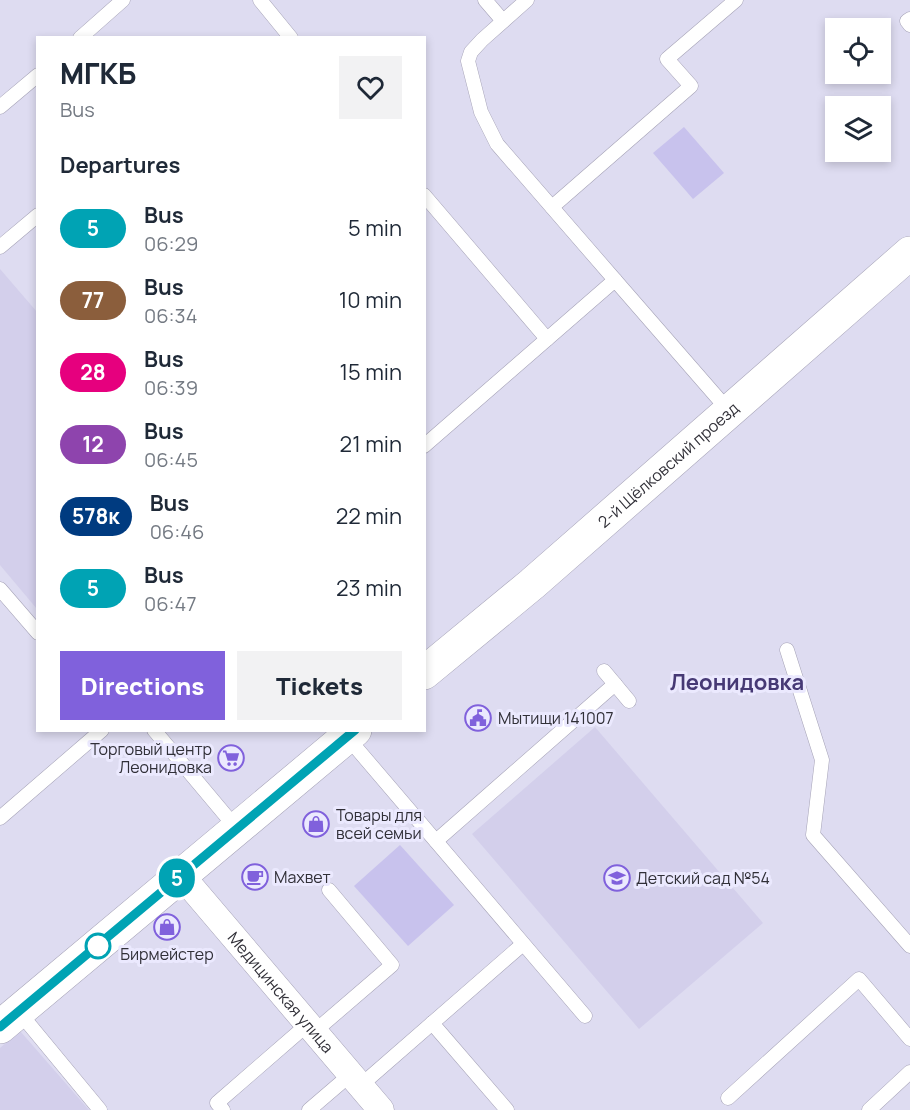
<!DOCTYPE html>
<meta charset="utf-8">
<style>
:root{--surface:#fff;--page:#f2f2f3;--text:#1f2937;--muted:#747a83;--accent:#8061dc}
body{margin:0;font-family:Manrope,sans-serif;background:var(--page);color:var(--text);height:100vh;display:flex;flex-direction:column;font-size:22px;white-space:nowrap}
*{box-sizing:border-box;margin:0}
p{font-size:20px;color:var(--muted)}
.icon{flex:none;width:33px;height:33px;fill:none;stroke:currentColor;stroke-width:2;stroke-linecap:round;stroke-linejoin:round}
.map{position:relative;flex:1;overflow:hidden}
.side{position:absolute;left:36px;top:36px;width:390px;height:696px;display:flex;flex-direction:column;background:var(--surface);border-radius:0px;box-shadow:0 3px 9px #0003}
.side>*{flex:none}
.badge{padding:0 12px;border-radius:20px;font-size:21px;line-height:39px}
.fabs{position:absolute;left:825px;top:18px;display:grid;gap:12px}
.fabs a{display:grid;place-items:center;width:66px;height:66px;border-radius:0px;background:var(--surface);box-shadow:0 3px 9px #0003;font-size:30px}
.map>.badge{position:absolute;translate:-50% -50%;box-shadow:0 0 0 3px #fff}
h2{padding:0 24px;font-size:22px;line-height:54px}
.round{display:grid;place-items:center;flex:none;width:63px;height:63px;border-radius:0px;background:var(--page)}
.summary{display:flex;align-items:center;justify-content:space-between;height:102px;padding:0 24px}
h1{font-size:28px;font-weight:800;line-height:45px}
.cta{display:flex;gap:12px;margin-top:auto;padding:12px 24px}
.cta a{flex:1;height:69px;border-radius:0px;background:var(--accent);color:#fff;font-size:24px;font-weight:800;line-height:69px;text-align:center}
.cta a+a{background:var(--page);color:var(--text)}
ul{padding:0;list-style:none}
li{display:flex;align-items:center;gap:18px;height:72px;padding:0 24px}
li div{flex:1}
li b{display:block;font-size:22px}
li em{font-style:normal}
li .badge{min-width:66px;font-weight:700;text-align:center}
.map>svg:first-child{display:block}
.built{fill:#d3cfeb}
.green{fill:#c8c2ed}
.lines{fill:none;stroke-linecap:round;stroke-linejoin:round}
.lane-casing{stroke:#a6a3b7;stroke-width:15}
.street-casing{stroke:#a6a3b7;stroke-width:27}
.secondary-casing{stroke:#a6a3b7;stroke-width:34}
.lane{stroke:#fff;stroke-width:14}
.street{stroke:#fff;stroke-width:26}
.secondary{stroke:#fff;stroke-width:33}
.line-casing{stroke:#fff;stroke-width:14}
.line{stroke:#00a3b4;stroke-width:9}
.stop-dot{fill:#fff;stroke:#00a3b4;stroke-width:3}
.labels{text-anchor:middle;stroke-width:6;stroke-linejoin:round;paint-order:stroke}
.street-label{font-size:16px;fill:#313038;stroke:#ebe9fe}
.poi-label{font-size:16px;fill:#313038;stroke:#ebe9fe;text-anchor:start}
.district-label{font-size:22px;font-weight:bold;fill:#463975;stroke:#ebe9fe}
</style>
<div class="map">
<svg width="910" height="1110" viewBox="0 0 910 1110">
<rect width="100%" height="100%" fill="#dedcf1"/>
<g class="built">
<path d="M0,269L37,312V609L0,565Z"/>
<path d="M595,727L763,923L639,1029L472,834Z"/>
<path d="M20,1031L89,1110H0V1048Z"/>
</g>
<g class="green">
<path d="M684,127L724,173L693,199L653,153Z"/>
<path d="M400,845L454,905L408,946L354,886Z"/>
</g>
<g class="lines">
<g class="lane-casing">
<g id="lane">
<path d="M260,0L291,38"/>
<path d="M485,0L503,21"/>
<path d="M527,0L482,40L471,52L468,61L481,112L497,144L615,280"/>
<path d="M910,19L907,21L910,25"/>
<path d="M80,38L123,0"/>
<path d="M0,107L38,75"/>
<path d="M424,195L547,339"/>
<path d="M552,207L691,86L667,59L736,0"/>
<path d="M0,247L38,215"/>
<path d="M424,446L615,280L729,411"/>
<path d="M0,589L38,633"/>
<path d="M787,650L822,760L813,835L910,946"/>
<path d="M604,671L629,701"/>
<path d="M154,730L237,829"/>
<path d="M347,737L585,1016"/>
<path d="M0,818L102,730"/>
<path d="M436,841L615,684"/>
<path d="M19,1012L100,1110"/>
<path d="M432,1023L507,1110"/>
<path d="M314,1032L392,965L329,890"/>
<path d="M360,1086L523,944"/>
<path d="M728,1098L859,979L910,1039"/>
<path d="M223,1110L217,1103L308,1024"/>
<path d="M309,1110L351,1074"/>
<path d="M869,1110L910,1072"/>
</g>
</g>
<g class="street-casing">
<g id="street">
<path id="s1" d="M181,875L381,1110"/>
</g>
</g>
<g class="secondary-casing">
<g id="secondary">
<path id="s2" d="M424,673L532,584L910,253"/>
<path d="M0,1027L355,730"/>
</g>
</g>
<use href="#lane" class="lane"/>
<use href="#street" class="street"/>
<use href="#secondary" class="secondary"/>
</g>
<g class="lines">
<g class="line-casing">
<path id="line" d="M0,1027L355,730"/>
</g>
<use href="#line" class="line"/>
</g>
<defs>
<g id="civic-ring" transform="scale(1.35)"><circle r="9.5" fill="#ebe9fe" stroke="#8061dc" stroke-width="1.5"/><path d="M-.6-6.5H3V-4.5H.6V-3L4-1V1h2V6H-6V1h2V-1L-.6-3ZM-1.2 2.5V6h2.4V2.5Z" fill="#8061dc"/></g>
<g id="supermarket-ring" transform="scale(1.35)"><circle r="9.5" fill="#ebe9fe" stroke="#8061dc" stroke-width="1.5"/><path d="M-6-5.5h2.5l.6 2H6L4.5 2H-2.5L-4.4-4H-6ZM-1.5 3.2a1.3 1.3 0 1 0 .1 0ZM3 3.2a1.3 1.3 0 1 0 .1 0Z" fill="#8061dc"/></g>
<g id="shop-ring" transform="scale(1.35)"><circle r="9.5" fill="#ebe9fe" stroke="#8061dc" stroke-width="1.5"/><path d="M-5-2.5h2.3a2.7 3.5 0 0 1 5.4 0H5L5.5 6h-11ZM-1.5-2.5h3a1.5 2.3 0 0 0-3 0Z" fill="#8061dc"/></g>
<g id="cafe-ring" transform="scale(1.35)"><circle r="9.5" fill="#ebe9fe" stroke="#8061dc" stroke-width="1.5"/><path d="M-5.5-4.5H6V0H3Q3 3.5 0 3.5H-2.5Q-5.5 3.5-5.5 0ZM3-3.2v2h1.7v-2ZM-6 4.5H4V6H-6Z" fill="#8061dc"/></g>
<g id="school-ring" transform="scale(1.35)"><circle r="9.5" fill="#ebe9fe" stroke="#8061dc" stroke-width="1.5"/><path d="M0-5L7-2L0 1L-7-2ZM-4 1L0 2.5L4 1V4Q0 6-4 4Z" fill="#8061dc"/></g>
</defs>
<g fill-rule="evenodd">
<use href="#civic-ring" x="478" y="718"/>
<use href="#supermarket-ring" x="231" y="758"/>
<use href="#shop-ring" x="316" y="824"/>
<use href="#cafe-ring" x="255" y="877"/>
<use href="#school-ring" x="617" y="878"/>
<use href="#shop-ring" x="167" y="927"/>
</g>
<circle class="stop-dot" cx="98" cy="946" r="12"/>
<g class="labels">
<g class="street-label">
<text dy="6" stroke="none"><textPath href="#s2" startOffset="321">2-й Щёлковский проезд</textPath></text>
<text dy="6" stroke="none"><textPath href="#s1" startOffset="154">Медицинская улица</textPath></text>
</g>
<g class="poi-label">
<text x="498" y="724">Мытищи 141007</text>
<text x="212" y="755" text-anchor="end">Торговый центр<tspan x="212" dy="18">Леонидовка</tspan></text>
<text x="336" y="821">Товары для<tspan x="336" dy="18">всей семьи</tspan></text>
<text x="274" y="883">Махвет</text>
<text x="636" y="884">Детский сад №54</text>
<text x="167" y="960" text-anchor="middle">Бирмейстер</text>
</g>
<g class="district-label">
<text x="737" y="690">Леонидовка</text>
</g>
</g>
</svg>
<div class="fabs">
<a><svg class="icon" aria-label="locate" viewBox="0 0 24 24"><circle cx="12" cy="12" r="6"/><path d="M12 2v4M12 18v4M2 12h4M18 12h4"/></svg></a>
<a><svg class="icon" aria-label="layers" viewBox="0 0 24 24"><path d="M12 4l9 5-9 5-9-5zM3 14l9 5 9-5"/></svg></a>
</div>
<b class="badge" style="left:177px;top:878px;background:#00a3b4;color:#fff">5</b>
<section class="side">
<div class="summary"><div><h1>МГКБ</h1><p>Bus</p></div><a class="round"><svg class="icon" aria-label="heart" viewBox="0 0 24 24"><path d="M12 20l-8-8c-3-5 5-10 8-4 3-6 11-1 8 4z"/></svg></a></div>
<h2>Departures</h2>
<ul>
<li><span class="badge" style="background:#00a3b4;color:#fff">5</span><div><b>Bus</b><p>06:29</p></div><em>5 min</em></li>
<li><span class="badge" style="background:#8b5e3c;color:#fff">77</span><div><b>Bus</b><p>06:34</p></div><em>10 min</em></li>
<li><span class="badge" style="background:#e6007e;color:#fff">28</span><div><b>Bus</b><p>06:39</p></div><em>15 min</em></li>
<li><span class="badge" style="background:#8e44ad;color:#fff">12</span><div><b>Bus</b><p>06:45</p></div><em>21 min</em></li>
<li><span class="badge" style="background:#003b80;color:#fff">578к</span><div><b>Bus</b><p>06:46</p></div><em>22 min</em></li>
<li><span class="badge" style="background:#00a3b4;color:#fff">5</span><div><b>Bus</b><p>06:47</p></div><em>23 min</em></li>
</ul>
<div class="cta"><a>Directions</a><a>Tickets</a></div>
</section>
</div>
